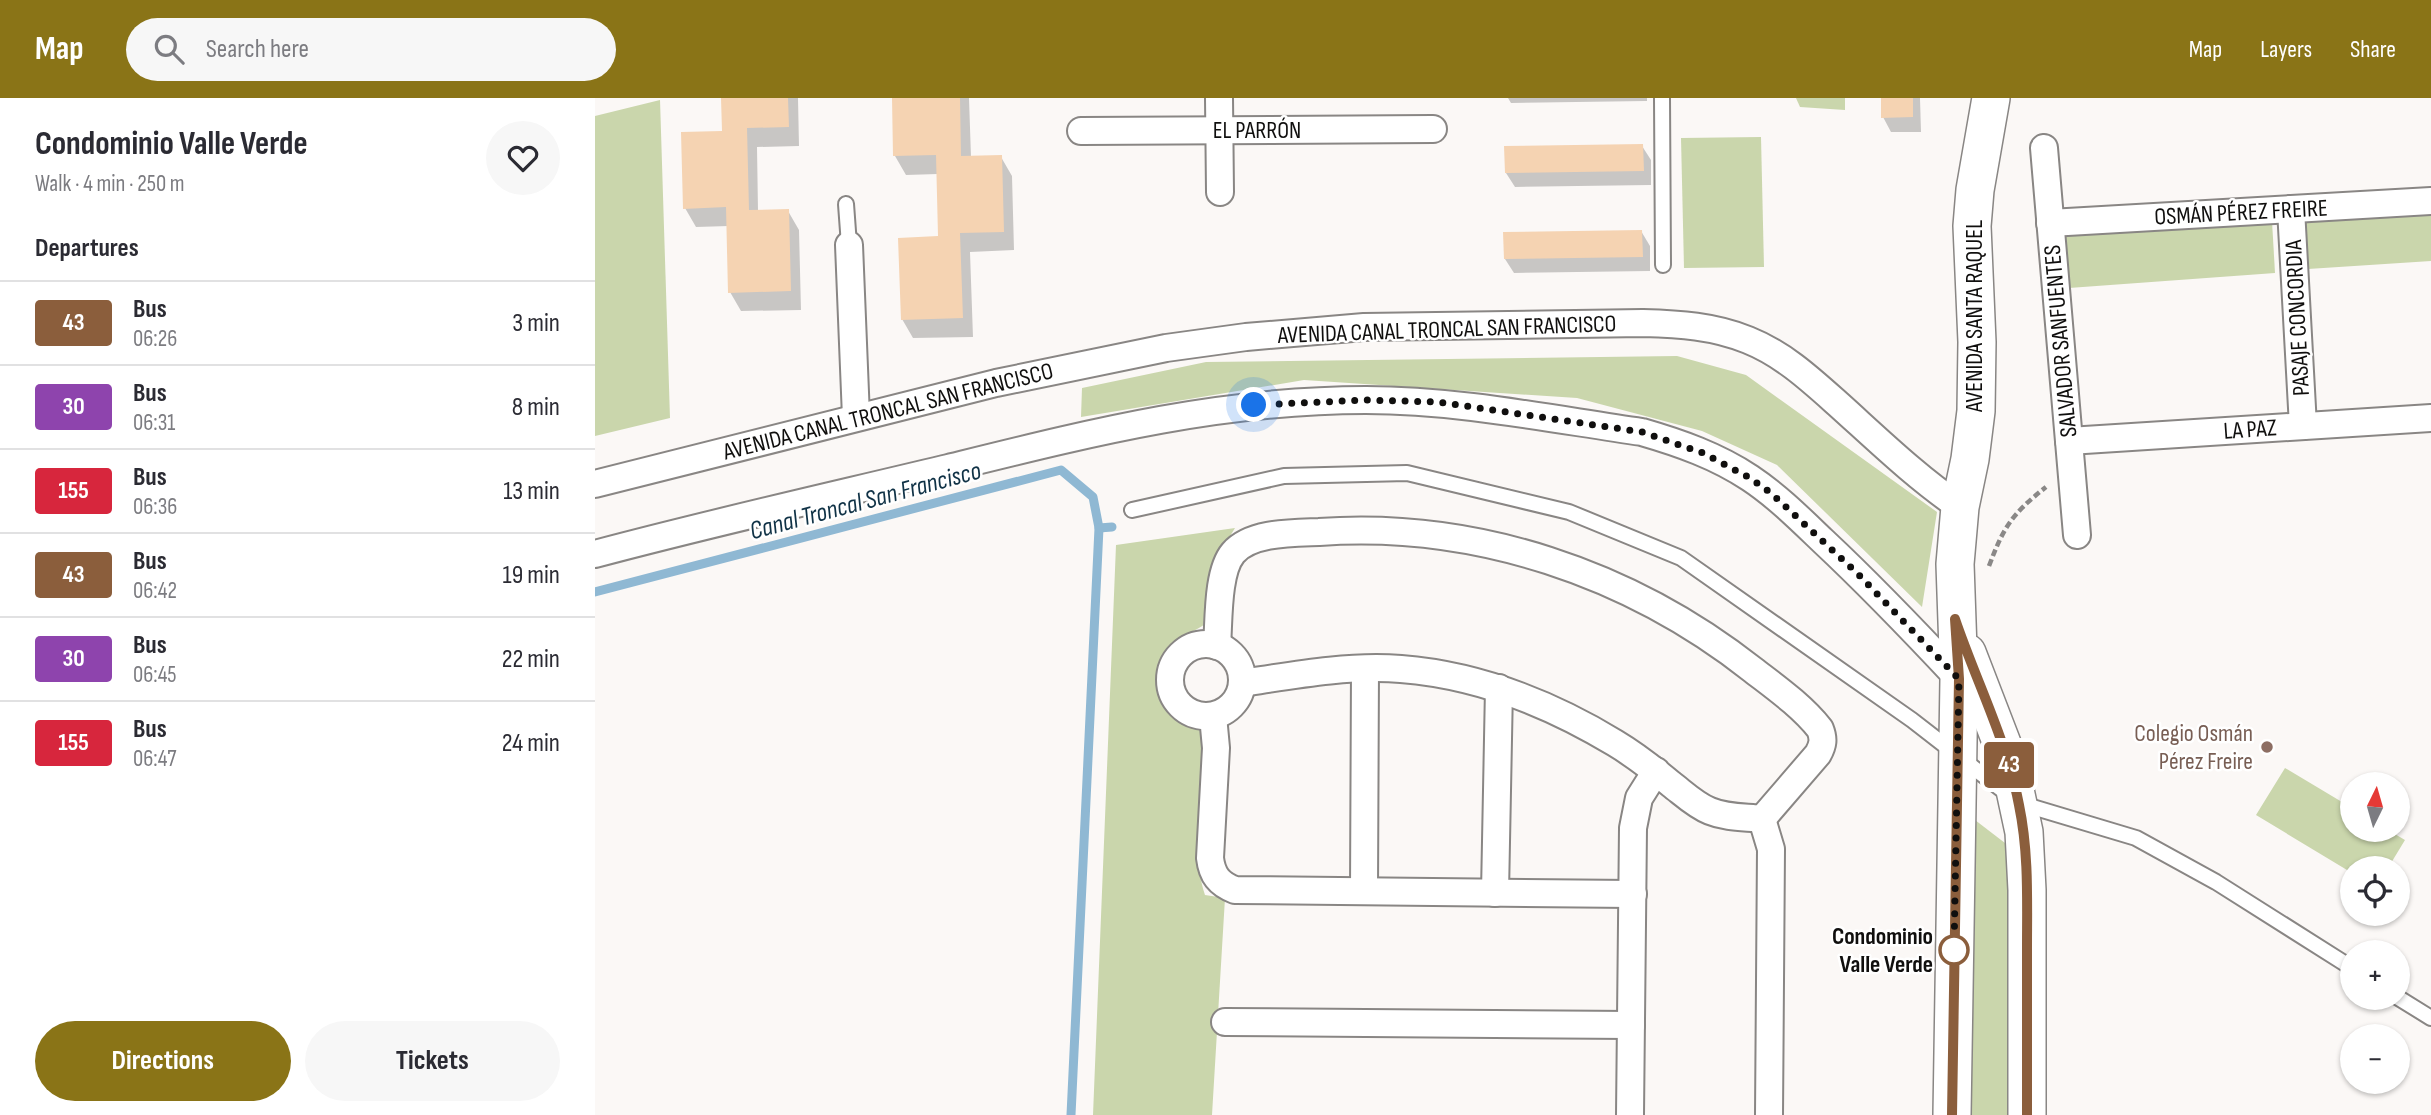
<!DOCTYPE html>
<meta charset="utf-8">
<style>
:root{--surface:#fff;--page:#f7f7f7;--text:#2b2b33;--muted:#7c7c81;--line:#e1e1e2;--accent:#8a7417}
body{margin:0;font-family:"Sofia Sans Condensed",sans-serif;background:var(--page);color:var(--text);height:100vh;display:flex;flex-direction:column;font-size:26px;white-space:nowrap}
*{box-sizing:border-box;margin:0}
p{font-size:23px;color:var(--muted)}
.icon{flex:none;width:38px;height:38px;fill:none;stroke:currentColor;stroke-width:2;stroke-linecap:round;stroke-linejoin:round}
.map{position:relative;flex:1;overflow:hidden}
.drawer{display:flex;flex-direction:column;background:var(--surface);width:595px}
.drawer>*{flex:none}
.badge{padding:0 14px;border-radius:5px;font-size:24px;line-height:46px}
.needle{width:46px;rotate:5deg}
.tools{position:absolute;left:1745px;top:674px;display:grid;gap:14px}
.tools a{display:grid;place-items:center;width:70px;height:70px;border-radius:50%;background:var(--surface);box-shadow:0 2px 5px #0004;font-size:35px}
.you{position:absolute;width:35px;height:35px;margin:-18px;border:5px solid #fff;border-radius:50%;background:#1a73e8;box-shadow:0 0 0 10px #1a73e833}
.map>.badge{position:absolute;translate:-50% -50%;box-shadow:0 0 0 4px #fff}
h2{padding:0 35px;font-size:26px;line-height:63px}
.round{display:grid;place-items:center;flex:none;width:74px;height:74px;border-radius:37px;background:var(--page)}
.summary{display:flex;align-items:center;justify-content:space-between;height:119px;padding:0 35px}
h1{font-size:33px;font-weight:700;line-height:52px}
.action{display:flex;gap:14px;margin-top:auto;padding:14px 35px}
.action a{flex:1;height:80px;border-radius:42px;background:var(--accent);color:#fff;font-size:28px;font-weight:700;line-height:80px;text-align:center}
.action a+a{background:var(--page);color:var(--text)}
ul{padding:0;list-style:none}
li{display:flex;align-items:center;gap:21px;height:84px;padding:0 35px;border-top:2px solid var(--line)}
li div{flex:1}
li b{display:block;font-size:26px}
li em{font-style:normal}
li .badge{min-width:77px;font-weight:700;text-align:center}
header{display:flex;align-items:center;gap:42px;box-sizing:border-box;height:98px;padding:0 35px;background:var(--accent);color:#fff}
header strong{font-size:33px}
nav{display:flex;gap:38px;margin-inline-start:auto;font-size:24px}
.search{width:490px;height:63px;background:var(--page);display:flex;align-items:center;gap:18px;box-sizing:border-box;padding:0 24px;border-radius:38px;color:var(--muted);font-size:26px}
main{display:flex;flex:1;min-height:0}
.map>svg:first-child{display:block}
.green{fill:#cad6ac}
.shadow{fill:#0003}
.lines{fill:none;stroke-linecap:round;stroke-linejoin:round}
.stream{stroke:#8fb8d3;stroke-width:9}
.building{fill:#f5d3b2}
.lane-casing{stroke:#898684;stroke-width:18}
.street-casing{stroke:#898684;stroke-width:30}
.secondary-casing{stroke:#898684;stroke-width:40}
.path{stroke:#8a8887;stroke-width:4.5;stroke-dasharray:7 3.5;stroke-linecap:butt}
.lane{stroke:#fff;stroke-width:14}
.street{stroke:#fff;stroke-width:26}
.secondary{stroke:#fff;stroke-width:37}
.line-casing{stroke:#fff;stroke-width:16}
.line{stroke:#8b5e3c;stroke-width:10}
.walk{stroke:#100f0e;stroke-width:7;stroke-dasharray:0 12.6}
.education-dot{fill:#8d6e63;stroke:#fff;stroke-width:2.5}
.stop-dot{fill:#fff;stroke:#8b5e3c;stroke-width:3.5}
.labels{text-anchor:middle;stroke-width:5;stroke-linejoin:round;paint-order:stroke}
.street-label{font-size:24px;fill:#100f0e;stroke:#fff}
.education-label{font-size:24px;fill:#785e54;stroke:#fff;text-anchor:end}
.stop-label{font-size:24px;font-weight:bold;fill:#100f0e;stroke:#fff;text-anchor:end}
.water-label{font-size:26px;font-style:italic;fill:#103246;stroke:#fff}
</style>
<header>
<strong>Map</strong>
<div class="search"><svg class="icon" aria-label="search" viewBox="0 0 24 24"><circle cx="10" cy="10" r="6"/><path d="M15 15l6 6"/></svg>Search here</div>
<nav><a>Map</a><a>Layers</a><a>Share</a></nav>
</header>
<main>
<section class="drawer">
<div class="summary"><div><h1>Condominio Valle Verde</h1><p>Walk · 4 min · 250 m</p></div><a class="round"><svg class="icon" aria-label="heart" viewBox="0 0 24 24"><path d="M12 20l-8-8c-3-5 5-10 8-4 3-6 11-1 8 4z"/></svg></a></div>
<h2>Departures</h2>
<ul>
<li><span class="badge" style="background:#8b5e3c;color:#fff">43</span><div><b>Bus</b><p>06:26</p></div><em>3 min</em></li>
<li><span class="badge" style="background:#8e44ad;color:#fff">30</span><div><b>Bus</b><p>06:31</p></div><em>8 min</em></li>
<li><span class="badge" style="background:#d7263d;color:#fff">155</span><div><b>Bus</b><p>06:36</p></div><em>13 min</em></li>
<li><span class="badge" style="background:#8b5e3c;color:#fff">43</span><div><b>Bus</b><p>06:42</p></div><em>19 min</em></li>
<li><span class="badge" style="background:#8e44ad;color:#fff">30</span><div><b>Bus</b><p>06:45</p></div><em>22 min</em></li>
<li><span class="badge" style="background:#d7263d;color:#fff">155</span><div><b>Bus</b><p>06:47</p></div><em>24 min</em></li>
</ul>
<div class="action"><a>Directions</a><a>Tickets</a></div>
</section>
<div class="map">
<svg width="1836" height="1017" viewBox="0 0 1836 1017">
<rect width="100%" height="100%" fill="#fbf8f6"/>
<g class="green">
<path d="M1201,0H1250V12L1205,9Z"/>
<path d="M65,2L75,320L0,338V18Z"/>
<path d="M1166,39L1169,169L1089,170L1086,40Z"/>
<path d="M1836,111V163L1713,171L1709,120Z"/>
<path d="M1677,123L1680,175L1474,190L1471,138Z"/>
<path d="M1082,258L1151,277L1342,414L1327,509L1182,367L1107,333L982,300L709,282L486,319L487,290L611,264Z"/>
<path d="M640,430L624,456L612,524C605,531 596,533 588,539C566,554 566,576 571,600L611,631C608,678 595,754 610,797L630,800L617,1017H498L521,447Z"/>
<path d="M1690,670L1757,710V732H1793L1810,742L1793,770H1757V775L1661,717Z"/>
<path d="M1380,722L1423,755L1420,1017H1373Z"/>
</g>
<g class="shadow">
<path d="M127,0H203L204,48L162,49L163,113H193L204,132L206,212L146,213L135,194L134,128L101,129L90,110L128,34Z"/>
<path d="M299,0H374L376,59H406L417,78L419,152L375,154L378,239L318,240L307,221L345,140L343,76L311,77L300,58Z"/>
<path d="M913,0H1052V3L916,5Z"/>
<path d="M1287,0H1325L1326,34H1296L1288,19Z"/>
<path d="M1047,48L1056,62V87L920,89L911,75Z"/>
<path d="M1046,133L1055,148V173L919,175L910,161Z"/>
</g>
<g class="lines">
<g class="stream">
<path d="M0,494L466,372L498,399L504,430L517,429"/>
<path d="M476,1017L504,430"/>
</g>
</g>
<g class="building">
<path d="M126,0H193L194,29L152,30L154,112L194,111L196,193L133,195L131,109L88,111L86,34L127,33Z"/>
<path d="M297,0H365L366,58L407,57L409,134L365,135L368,220L306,222L303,140L343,138L341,57L298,58Z"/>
<path d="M1286,0H1318V19L1286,20Z"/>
<path d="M1048,46L1049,73L910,75L909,48Z"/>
<path d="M1047,132L1048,159L909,161L908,134Z"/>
</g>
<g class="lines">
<g class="lane-casing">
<g id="lane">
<path d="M1067,0L1068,167"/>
<path d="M251,106L254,147"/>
<path d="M537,412L689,378L812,375L974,414L1086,460L1317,622L1424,705L1541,740L1621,784L1757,870"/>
<path d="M1802,899L1836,920"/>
</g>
</g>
<g class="street-casing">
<g id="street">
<path d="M624,0L625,94"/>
<path d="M486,33L838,31"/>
<path d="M1449,50L1482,437"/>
<path d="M1696,111L1708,328"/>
<path d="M1455,125L1836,103"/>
<path d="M254,147L261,319"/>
<path d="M1474,343L1836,320"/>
<path d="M0,386L401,285L571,250L651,239L769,229L1048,225C1084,226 1119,228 1153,242C1188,256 1215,281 1243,306C1283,342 1321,379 1365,409"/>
<path d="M0,456C116,425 232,399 349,371C491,336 622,302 771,302C863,302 956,321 1047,334C1085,345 1122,358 1155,380C1182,398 1205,421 1228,443C1275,487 1320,534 1364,581"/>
<circle cx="611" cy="582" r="36"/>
<path d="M622,548C624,523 622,474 638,455C656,434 698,435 724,434C880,423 1035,475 1158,572C1180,589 1207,608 1225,631C1229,641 1228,647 1223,656L1167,721"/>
<path d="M647,585C699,577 753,567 806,571C883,577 954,605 1020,645C1040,657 1058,671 1076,686C1088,695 1100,707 1115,713C1132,720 1150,719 1167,721"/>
<path d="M618,618L621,650L615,760C617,777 624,786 640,792L1038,796"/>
<path d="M1167,721L1176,751L1174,1017"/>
<path d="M769,793L770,571"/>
<path d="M900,795L904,590"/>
<path d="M630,924L1036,927"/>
<path d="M1035,1017L1038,730L1044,700L1061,673"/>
</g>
</g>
<g class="secondary-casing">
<g id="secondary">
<path d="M1372,555L1409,651L1417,678L1429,734L1432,792V1017"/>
<path d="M1357,1017L1364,581L1360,466L1365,409L1375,361L1381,313L1382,244L1377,128L1380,92L1396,0"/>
</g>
</g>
<path class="path" d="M1394,468C1409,428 1417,416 1451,389"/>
<use href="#lane" class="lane"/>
<use href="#street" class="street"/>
<use href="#secondary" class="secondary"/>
</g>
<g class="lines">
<g class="line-casing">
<path id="line" d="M1357,1017L1364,581L1360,521C1381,583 1412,643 1424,707C1434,755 1432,803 1432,851C1432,906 1432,962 1432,1017"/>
</g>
<use href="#line" class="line"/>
<path class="walk" d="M659,307L771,302L843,304L1047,334L1108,355L1155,380L1176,395L1262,475L1364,581L1359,852"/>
</g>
<circle class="education-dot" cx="1672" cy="649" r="7"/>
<circle class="stop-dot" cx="1359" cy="852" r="14"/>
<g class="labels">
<g class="street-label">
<text x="662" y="40">EL PARRÓN</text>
<text transform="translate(1646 114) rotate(-3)" y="8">OSMÁN PÉREZ FREIRE</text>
<text transform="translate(1379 218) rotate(-90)" y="8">AVENIDA SANTA RAQUEL</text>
<text transform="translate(1702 220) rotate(-93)" y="8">PASAJE CONCORDIA</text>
<text transform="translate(852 231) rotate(-2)" y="8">AVENIDA CANAL TRONCAL SAN FRANCISCO</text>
<text transform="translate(1465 243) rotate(-95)" y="8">SALVADOR SANFUENTES</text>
<text transform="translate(293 313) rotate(-14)" y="8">AVENIDA CANAL TRONCAL SAN FRANCISCO</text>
<text transform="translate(1655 331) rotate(-4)" y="8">LA PAZ</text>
</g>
<g class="education-label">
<text x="1658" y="643">Colegio Osmán<tspan x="1658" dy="28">Pérez Freire</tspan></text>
</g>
<g class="stop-label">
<text x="1338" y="846">Condominio<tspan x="1338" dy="28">Valle Verde</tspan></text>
</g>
<g class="water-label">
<text transform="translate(270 402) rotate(-15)" y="9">Canal Troncal San Francisco</text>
</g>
</g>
</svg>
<div class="tools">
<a><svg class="needle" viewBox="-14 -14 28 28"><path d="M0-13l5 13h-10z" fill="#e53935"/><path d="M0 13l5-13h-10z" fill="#7c7c81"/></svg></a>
<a><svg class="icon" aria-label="locate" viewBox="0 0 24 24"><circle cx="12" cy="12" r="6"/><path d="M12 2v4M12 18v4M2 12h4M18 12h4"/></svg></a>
<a>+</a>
<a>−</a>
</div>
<div class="you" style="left:659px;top:307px"></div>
<b class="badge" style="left:1414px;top:667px;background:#8b5e3c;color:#fff">43</b>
</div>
</main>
